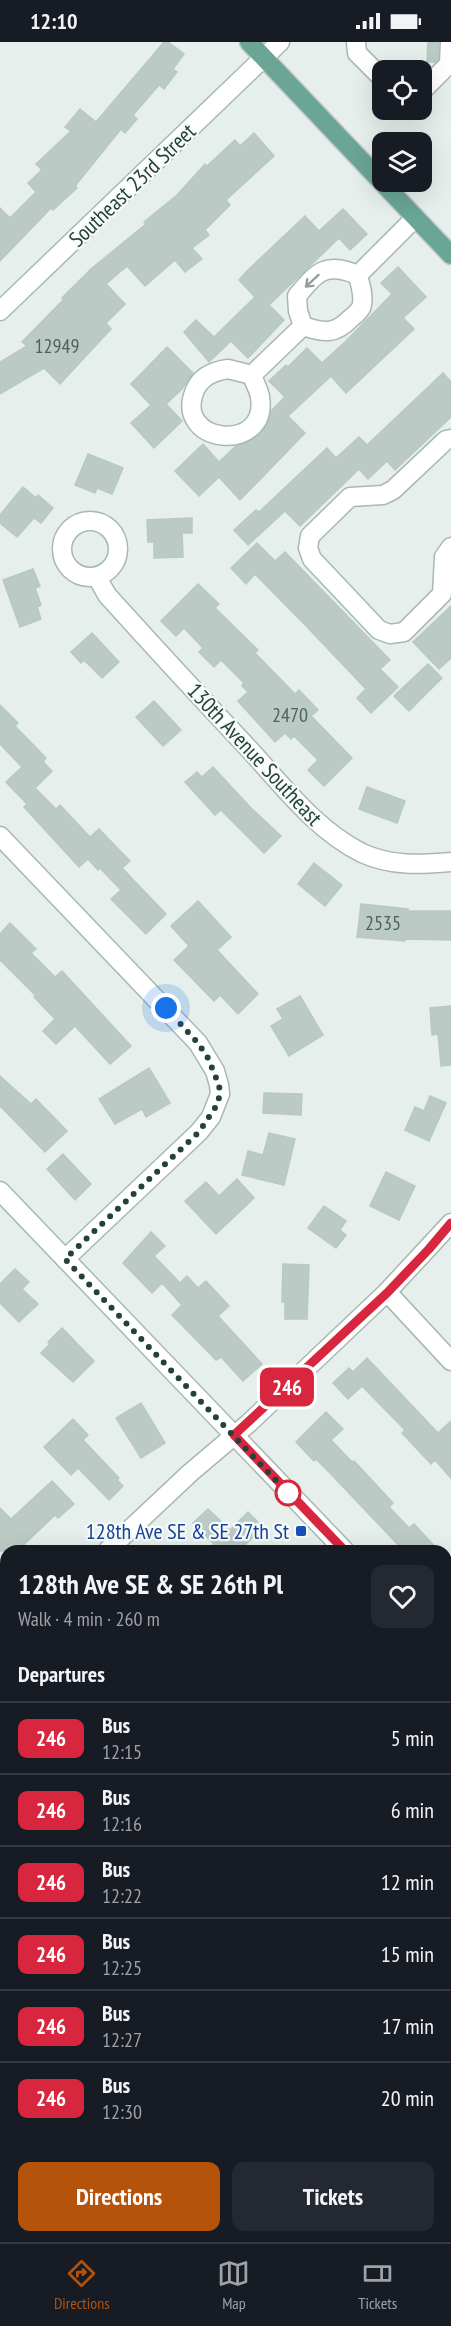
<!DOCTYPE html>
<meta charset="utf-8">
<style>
:root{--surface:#171b24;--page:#242831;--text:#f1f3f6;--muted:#9ea1a6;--line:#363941;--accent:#b45309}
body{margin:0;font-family:"PT Sans Narrow",sans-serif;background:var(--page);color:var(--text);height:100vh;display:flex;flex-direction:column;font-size:22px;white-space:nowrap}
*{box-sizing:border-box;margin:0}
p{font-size:20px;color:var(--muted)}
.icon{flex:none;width:33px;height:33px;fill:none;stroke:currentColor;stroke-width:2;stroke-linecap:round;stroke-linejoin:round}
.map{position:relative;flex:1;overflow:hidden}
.details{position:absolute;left:0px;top:1503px;width:452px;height:698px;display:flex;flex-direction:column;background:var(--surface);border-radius:18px 18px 0 0;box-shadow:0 6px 24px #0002}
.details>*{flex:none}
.badge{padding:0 12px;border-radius:9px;font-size:21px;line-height:39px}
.fabs{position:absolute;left:372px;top:18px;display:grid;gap:12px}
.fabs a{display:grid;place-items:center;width:60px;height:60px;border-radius:12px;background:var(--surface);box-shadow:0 6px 24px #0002;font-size:30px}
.you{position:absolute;width:30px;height:30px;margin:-15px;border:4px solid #fff;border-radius:50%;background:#1a73e8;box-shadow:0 0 0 9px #1a73e833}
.map>.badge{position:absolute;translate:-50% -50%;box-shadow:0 0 0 3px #fff}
h2{padding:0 18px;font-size:22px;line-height:54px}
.round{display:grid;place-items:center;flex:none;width:63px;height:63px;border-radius:12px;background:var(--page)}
.summary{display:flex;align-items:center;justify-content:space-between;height:102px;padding:0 18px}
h1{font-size:28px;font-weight:800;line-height:45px}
.primary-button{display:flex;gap:12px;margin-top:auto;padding:12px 18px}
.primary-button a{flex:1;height:69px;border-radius:12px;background:var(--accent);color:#fff;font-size:24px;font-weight:800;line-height:69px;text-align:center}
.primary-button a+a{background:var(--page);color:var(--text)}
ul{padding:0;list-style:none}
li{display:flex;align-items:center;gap:18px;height:72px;padding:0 18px;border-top:2px solid var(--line)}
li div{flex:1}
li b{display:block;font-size:22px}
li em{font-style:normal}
li .badge{min-width:66px;font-weight:700;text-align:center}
.status{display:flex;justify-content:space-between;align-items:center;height:42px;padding:0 30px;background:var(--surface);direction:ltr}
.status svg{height:16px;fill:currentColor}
.tab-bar{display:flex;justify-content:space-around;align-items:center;height:84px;border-top:2px solid var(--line);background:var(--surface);font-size:16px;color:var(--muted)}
.tab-bar a{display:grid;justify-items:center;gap:3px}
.tab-bar .active{color:var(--accent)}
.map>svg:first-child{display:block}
.building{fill:#bbcac4;stroke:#b8c9c2;stroke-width:1.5}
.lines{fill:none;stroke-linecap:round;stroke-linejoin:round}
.minor-casing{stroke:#a8b8b2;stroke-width:21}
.major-casing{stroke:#c2cac8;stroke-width:21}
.minor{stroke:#fff;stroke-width:18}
.major{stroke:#6aa596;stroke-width:18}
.oneway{stroke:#92a09c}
.line-casing{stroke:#fff;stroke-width:14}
.line{stroke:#d7263d;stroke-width:9}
.walk{stroke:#24423a;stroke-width:6;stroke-dasharray:0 10.8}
.stop-dot{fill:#fff;stroke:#d7263d;stroke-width:3}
.transit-dot{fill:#1a4fb4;stroke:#f7fbf9;stroke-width:2}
.labels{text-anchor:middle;stroke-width:4.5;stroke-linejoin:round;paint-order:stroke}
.number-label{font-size:20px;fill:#4a645c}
.street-label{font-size:22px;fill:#24423a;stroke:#f7fbf9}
.transit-label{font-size:22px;fill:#164399;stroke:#f7fbf9;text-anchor:end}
</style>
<div class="status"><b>12:10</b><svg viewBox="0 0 49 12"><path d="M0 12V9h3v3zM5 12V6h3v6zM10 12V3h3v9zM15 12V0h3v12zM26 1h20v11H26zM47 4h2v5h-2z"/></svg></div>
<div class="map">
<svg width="451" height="2200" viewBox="0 0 451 2200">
<rect width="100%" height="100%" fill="#e6efeb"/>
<g class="building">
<path d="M164,0H168L184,12L173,27L177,30L164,47L159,43L133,73L137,77L125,91L121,87L75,144L77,146L53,168L51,166L0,219V166L10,176L36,150L28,141L42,128L36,122L71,89L65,85L80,67L96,80Z"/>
<path d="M428,0H439L438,17L435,20H427Z"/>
<path d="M254,91L274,114L226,158L230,163L205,188L209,193L192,206L202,217L185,230L175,218L145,244L127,224L106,242L125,262L106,281L111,287L60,342L44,326L0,352V320L27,304L22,300L63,258L62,256L91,227L146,182L144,180L177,153L205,122L207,124L235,98L240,104Z"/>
<path d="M343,167L367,192L350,208L339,196L269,263L284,278L248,316L231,299L209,320L184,290L196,278L214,295L255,255L239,238L246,230L305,174L319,189Z"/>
<path d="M398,225L426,255L403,276L414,287L346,351L331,334L288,374L305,391L240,458L219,435L199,454L175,429L203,402L219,420L236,404L259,393L268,380L270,370L285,355L269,339L286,323L288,325L307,306L322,321L345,300L392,252L381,241Z"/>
<path d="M167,305L193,331L182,347L166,362L182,379L154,406L131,381L151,363L131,342Z"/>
<path d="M443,331L451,340V375L395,428L387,419L368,437L359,427L300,484L285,469L248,503L234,488L256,468L259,470L327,406L336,416L359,395L367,403Z"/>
<path d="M88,412L123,426L112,452L97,446L95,451L75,443Z"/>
<path d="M23,445L36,456L38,453L53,466L41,481L34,476L17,495L0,481V473Z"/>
<path d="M192,476V491H182L183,515L154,516V500H148L147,478Z"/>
<path d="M257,501L275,519L285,510L390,618L380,627L398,645L371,671L357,656L366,647L308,586L255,532L246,542L231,526Z"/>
<path d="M33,527L40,544L35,546L41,563L37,565L41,577L20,585L3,538Z"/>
<path d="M198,542L219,562L215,566L258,608L255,611L295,652L299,648L318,668L311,674L352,716L324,744L308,728L318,718L294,694L291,697L285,691L275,700L238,659L248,650L242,644L244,641L221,618L214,625L199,610L203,606L184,586L176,594L161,579Z"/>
<path d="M451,564V616L439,627L413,600Z"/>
<path d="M92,591L119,620L102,636L84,618L81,621L71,610Z"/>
<path d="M428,622L442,636L409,669L394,654Z"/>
<path d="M154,659L181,688L163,704L136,675Z"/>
<path d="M0,663L18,681L15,684L46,716L43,720L52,729L35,746L56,767L60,763L90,795L99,787L130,819L122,826L166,872L146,892L111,857L121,848L100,826L98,828L88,817L79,825L24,765L27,762L6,740L22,725L0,702Z"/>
<path d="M213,725L251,766L281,794L264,811L221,768L215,773L185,740L197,730L202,735Z"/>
<path d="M367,745L405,759L397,781L359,767Z"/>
<path d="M314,821L342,843L325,864L298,842Z"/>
<path d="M198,859L231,895L217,908L258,952L238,972L220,953L214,959L174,918L189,904L171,884Z"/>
<path d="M361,862L408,867V869H451V898L405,897V899L357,895Z"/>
<path d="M10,881L36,907L31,911L55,935L62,929L131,1004L110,1022L75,984L56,1002L43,989L55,977L34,955L36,954L0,918V892Z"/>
<path d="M300,954L323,993L289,1014L271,984L283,977L277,967Z"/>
<path d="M451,964V1023L441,1024L438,992L432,993L430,966Z"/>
<path d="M149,1026L170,1061L146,1075L142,1067L115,1082L99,1057Z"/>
<path d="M0,1034L31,1062L36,1057L67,1089L45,1110L0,1064Z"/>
<path d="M264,1051L302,1052L301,1073L263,1071Z"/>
<path d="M430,1054L446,1061L429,1099L405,1088L415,1065L424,1069Z"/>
<path d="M269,1091L295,1097L284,1143L242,1133L248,1109L263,1113Z"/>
<path d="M63,1112L91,1142L75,1158L47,1127Z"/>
<path d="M386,1130L415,1144L399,1178L370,1164Z"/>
<path d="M237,1137L254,1156L216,1192L185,1159L206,1140L219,1154Z"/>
<path d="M324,1164L346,1179L340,1188L346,1193L336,1206L308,1186Z"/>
<path d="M151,1190L165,1204L154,1214L180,1241L187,1234L198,1246L206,1239L229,1264L218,1274L262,1322L243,1339L221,1315L216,1318L172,1273L182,1263L162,1241L152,1251L123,1221Z"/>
<path d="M283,1222L309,1223L307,1277H285V1260H282Z"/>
<path d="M15,1227L29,1240L22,1247L38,1262L19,1280L0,1261V1242Z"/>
<path d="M62,1286L94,1319L73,1340L41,1311L50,1302L48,1300Z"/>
<path d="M367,1316L438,1391L451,1379V1436L435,1418L431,1422L402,1391L405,1388L362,1344L348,1357L333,1341L349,1326L353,1330Z"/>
<path d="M141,1361L165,1401L141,1416L116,1376Z"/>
<path d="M326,1370L343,1387L331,1398L352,1420L354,1419L393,1461L389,1465L409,1486L414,1482L439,1509H404L329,1430L316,1417L314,1419L296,1400Z"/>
<path d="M73,1377L88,1393L83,1398L119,1436L117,1438L123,1444L109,1458L78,1426L71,1433L44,1405Z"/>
<path d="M52,1439L74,1462L58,1476L55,1473L17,1509H0V1466L11,1477Z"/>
<path d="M208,1467L230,1488L248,1470L263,1485L239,1509H207L214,1502L193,1481Z"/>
</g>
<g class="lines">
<g class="minor-casing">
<g id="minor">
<path d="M356,0L357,11L382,36"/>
<path d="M422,49L449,22L450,0"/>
<path d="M358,233L415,176"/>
<path d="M0,269L280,0"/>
<path d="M303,284L298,269L297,254C318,229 325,220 358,233"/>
<path d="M303,284C324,291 335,293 351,276C354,274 359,269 361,266C365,256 360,242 358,233"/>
<path d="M228,327L252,333C254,340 259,348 260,355C269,413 172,402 195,348C201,334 214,329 228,327Z"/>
<path d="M252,333L303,284"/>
<path d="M451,397L446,398L393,448L383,453L350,455L310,494L308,506L312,517L379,588L390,592L404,590L442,552L444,515L451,505"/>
<circle cx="90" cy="507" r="28"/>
<path d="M97,535L107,553C154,605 201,656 249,707C283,744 316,788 362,811C390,824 421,823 451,820"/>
<path d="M0,794L198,1001L215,1029L219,1043L220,1052L211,1075L199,1090L65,1217"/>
<path d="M0,1149L345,1509"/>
<path d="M387,1250L451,1319"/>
<path d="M107,1509L190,1431L249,1381L387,1250L451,1181"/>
<path d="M0,1611L6,1605"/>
<path d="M446,1615L451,1621"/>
<path d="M0,1916L6,1910"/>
<path d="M446,1962L451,1968"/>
<path d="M446,2053L451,2048"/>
<path d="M63,2200L68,2194"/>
<path d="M292,2200L298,2194"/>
</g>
</g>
<g class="major-casing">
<path id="major" d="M249,0L451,213"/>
</g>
<use href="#minor" class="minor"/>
<use href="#major" class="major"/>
</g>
<defs><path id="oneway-shaft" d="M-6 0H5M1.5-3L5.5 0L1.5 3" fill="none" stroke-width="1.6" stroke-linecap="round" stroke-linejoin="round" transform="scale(1.5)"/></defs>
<use class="oneway" href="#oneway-shaft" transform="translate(312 239) rotate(137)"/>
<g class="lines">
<g class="line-casing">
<path id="line" d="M345,1509L234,1393L387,1251L429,1207L451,1181"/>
</g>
<use href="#line" class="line"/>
<path class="walk" d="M166,966L198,1001L208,1016L219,1043L220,1052L217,1063L199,1090L65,1217L288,1451"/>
</g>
<circle class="stop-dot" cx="288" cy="1451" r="12"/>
<rect class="transit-dot" x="295" y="1483" width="12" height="12" rx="3"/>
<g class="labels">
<g class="number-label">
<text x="57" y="311">12949</text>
<text x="290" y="680">2470</text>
<text x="383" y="888">2535</text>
</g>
<g class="street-label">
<text transform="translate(132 143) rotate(-44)" y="8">Southeast 23rd Street</text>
<text transform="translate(255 712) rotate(47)" y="8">130th Avenue Southeast</text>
</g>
<g class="transit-label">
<text x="289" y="1497">128th Ave SE &amp; SE 27th St</text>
</g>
</g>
</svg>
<div class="fabs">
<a><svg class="icon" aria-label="locate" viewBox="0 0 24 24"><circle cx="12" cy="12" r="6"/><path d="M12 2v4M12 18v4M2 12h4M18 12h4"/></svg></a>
<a><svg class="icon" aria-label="layers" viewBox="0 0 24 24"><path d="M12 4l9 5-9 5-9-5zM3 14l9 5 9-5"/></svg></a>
</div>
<div class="you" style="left:166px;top:966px"></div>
<b class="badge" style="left:287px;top:1345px;background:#d7263d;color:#fff">246</b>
<section class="details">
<div class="summary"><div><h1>128th Ave SE &amp; SE 26th Pl</h1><p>Walk · 4 min · 260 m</p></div><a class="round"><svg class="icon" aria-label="heart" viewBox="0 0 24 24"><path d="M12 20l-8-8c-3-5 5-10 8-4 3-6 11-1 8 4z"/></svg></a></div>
<h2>Departures</h2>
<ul>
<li><span class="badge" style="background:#d7263d;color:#fff">246</span><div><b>Bus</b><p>12:15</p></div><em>5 min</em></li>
<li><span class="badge" style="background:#d7263d;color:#fff">246</span><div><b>Bus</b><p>12:16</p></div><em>6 min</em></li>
<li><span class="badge" style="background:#d7263d;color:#fff">246</span><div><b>Bus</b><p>12:22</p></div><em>12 min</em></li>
<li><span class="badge" style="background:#d7263d;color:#fff">246</span><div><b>Bus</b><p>12:25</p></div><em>15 min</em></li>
<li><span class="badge" style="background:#d7263d;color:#fff">246</span><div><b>Bus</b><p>12:27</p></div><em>17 min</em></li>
<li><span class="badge" style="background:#d7263d;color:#fff">246</span><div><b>Bus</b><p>12:30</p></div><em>20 min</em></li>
</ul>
<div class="primary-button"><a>Directions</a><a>Tickets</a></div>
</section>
</div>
<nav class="tab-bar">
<a class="active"><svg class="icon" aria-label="directions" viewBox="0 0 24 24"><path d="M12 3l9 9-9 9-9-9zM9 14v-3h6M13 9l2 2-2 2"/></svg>Directions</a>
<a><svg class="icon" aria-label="map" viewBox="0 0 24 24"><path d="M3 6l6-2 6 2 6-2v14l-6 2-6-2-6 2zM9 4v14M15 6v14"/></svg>Map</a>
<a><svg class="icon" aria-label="tickets" viewBox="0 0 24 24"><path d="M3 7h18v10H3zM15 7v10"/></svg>Tickets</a>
</nav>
